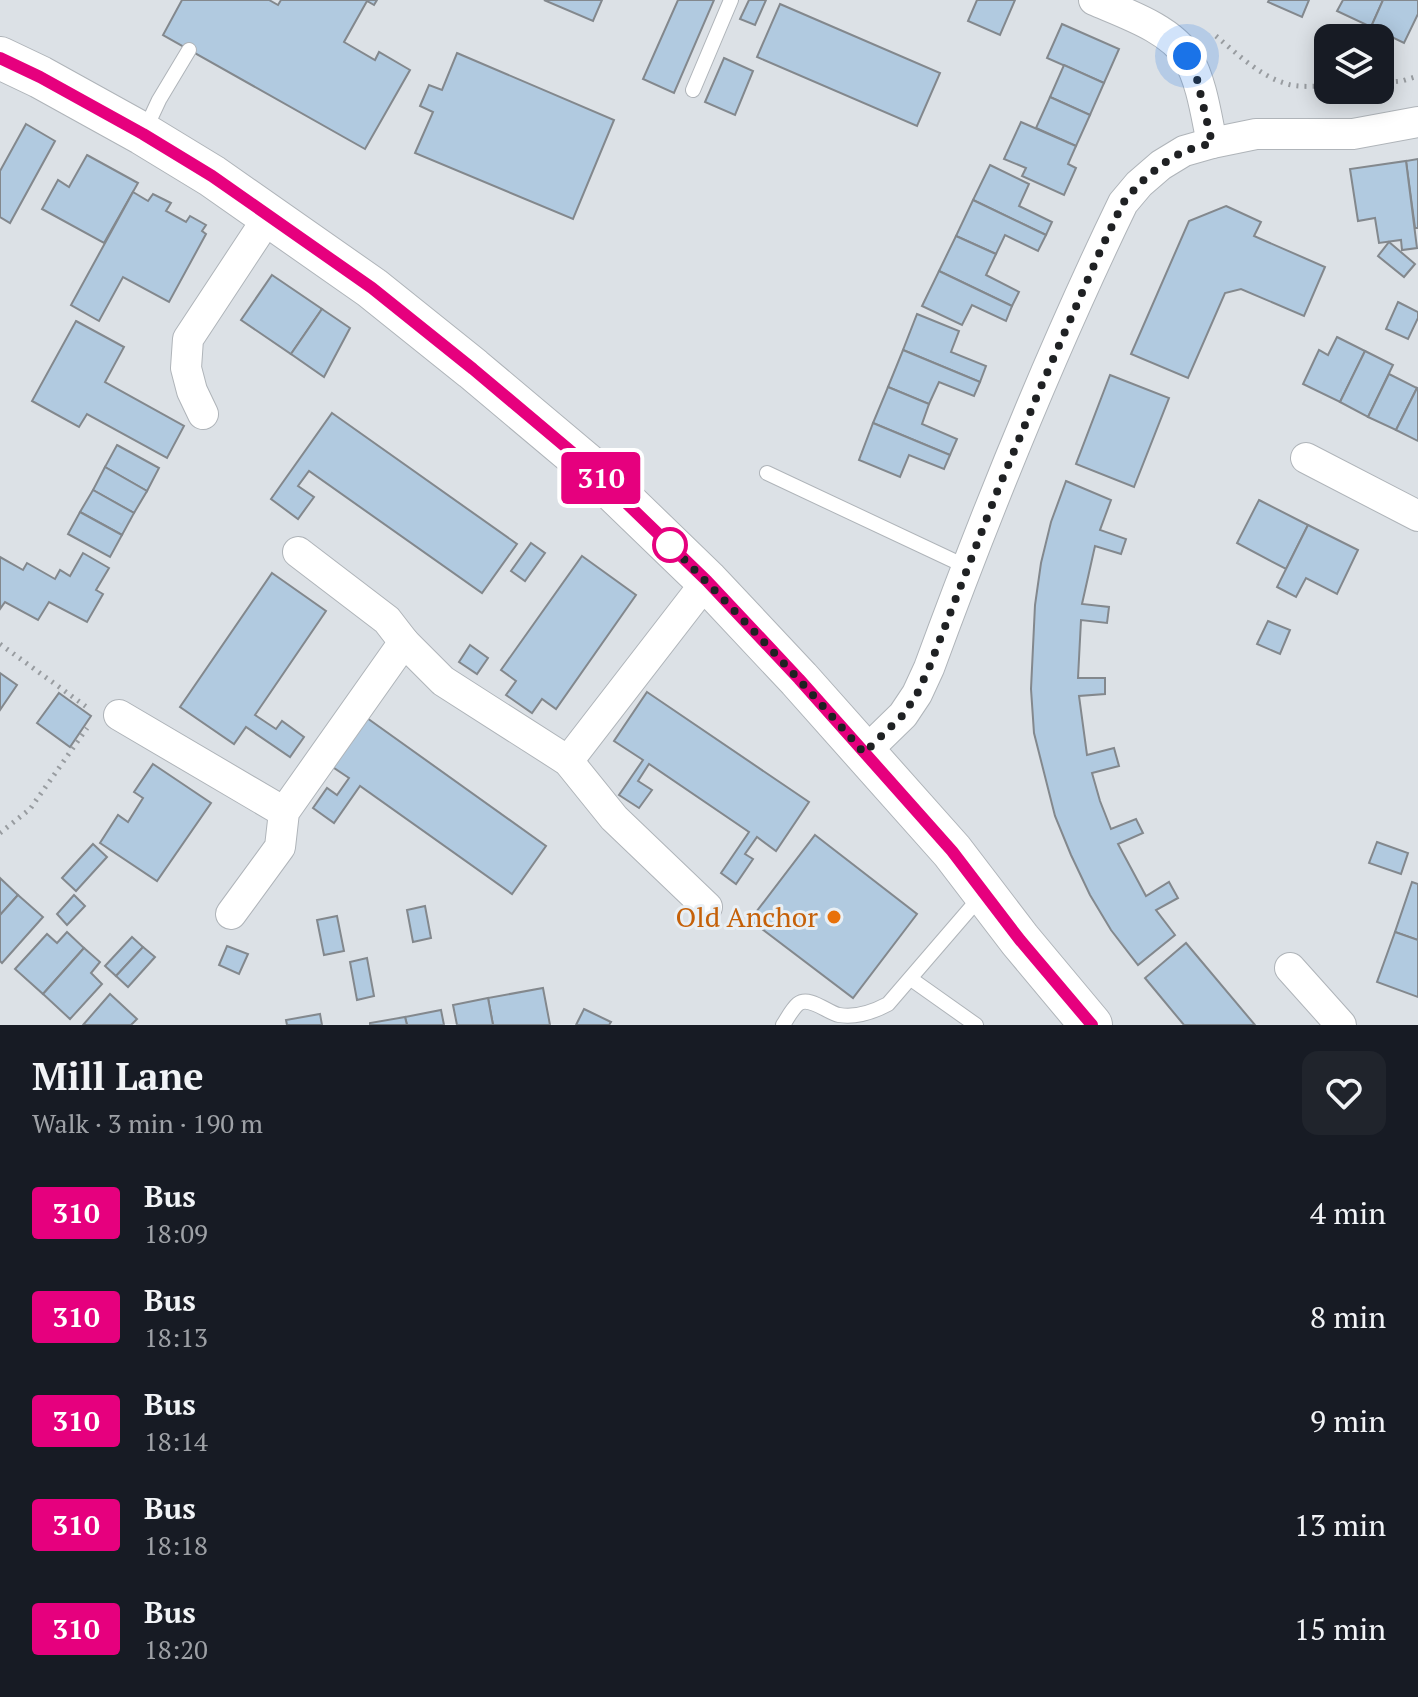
<!DOCTYPE html>
<meta charset="utf-8">
<style>
:root{--surface:#171b24;--page:#20242c;--text:#f1f3f6;--muted:#9ea1a6}
body{margin:0;font-family:"PT Serif",serif;background:var(--page);color:var(--text);height:100vh;display:flex;flex-direction:column;font-size:30px;white-space:nowrap}
*{box-sizing:border-box;margin:0}
p{font-size:26px;color:var(--muted)}
.icon{flex:none;width:44px;height:44px;fill:none;stroke:currentColor;stroke-width:2;stroke-linecap:round;stroke-linejoin:round}
.map{position:relative;height:1025px;overflow:hidden}
.sheet{display:flex;flex-direction:column;background:var(--surface);flex:1}
.sheet>*{flex:none}
.badge{padding:0 16px;border-radius:6px;font-size:28px;line-height:52px}
.fabs{position:absolute;left:1314px;top:24px;display:grid;gap:16px}
.fabs a{display:grid;place-items:center;width:80px;height:80px;border-radius:16px;background:var(--surface);box-shadow:0 4px 20px #0003;font-size:40px}
.you{position:absolute;width:40px;height:40px;margin:-20px;border:6px solid #fff;border-radius:50%;background:#1a73e8;box-shadow:0 0 0 12px #1a73e833}
.map>.badge{position:absolute;translate:-50% -50%;box-shadow:0 0 0 4px #fff}
.round{display:grid;place-items:center;flex:none;width:84px;height:84px;border-radius:16px;background:var(--page)}
.summary{display:flex;align-items:center;justify-content:space-between;height:136px;padding:0 32px}
h1{font-size:38px;font-weight:600;line-height:60px}
ul{padding:0;list-style:none}
li{display:flex;align-items:center;gap:24px;height:104px;padding:0 32px}
li div{flex:1}
li b{display:block;font-size:30px}
li em{font-style:normal}
li .badge{min-width:88px;font-weight:700;text-align:center}
.map>svg:first-child{display:block}
.building{fill:#b1cae0;stroke:#83888d;stroke-width:2}
.lines{fill:none;stroke-linecap:round;stroke-linejoin:round}
.lane-casing{stroke:#afb4b9;stroke-width:16}
.street-casing{stroke:#afb4b9;stroke-width:32}
.secondary-casing{stroke:#afb4b9;stroke-width:44}
.path{stroke:#989ca0;stroke-width:5;stroke-dasharray:2 6;stroke-linecap:butt}
.lane{stroke:#fff;stroke-width:14}
.street{stroke:#fff;stroke-width:30}
.secondary{stroke:#fff;stroke-width:42}
.line-casing{stroke:#fff;stroke-width:18}
.line{stroke:#e6007e;stroke-width:12}
.walk{stroke:#1f2123;stroke-width:8;stroke-dasharray:0 14.4}
.stop-dot{fill:#fff;stroke:#e6007e;stroke-width:4}
.food-dot{fill:#e8710a;stroke:#e9eff4;stroke-width:3}
.labels{text-anchor:middle;stroke-width:6;stroke-linejoin:round;paint-order:stroke}
.food-label{font-size:28px;fill:#c56008;stroke:#e9eff4;text-anchor:end}
</style>
<div class="map">
<svg width="1418" height="1025" viewBox="0 0 1418 1025">
<rect width="100%" height="100%" fill="#dce1e6"/>
<g class="building">
<path d="M182,0H269L278,5L281,0H377L374,5L367,1L344,42L375,60L379,52L410,70L365,149L163,35Z"/>
<path d="M544,0H602L593,21Z"/>
<path d="M678,0H714L674,93L643,79Z"/>
<path d="M749,0H766L755,25L740,19Z"/>
<path d="M977,0H1015L1000,35L968,21Z"/>
<path d="M1269,0H1309L1302,17L1268,2Z"/>
<path d="M1343,0H1383L1371,27L1337,11Z"/>
<path d="M1383,0H1418V14L1404,43L1371,27Z"/>
<path d="M780,4L940,73L917,126L757,57Z"/>
<path d="M1062,24L1119,49L1104,83L1047,58Z"/>
<path d="M457,53L614,120L573,219L415,153L433,112L420,106L429,85L442,90Z"/>
<path d="M724,58L753,71L735,115L705,102Z"/>
<path d="M1064,65L1104,83L1090,115L1050,97Z"/>
<path d="M1050,97L1090,115L1076,146L1036,128Z"/>
<path d="M1021,122L1076,146L1068,164L1076,168L1064,195L1022,176L1026,168L1004,159Z"/>
<path d="M26,124L55,141L10,223L0,217V171Z"/>
<path d="M87,155L138,183L104,243L42,209L58,180L69,187Z"/>
<path d="M1418,159V228H1415L1406,161Z"/>
<path d="M1406,161L1417,248L1402,250L1401,240L1379,243L1375,218L1358,221L1350,169Z"/>
<path d="M990,165L1029,184L1019,206L1052,222L1046,235L973,200Z"/>
<path d="M133,192L148,201L153,194L171,203L166,211L186,222L190,216L206,225L202,231L206,234L169,302L123,277L99,321L71,305Z"/>
<path d="M973,200L1046,235L1038,251L1005,235L996,254L956,236Z"/>
<path d="M1226,206L1261,222L1254,236L1325,267L1304,316L1241,289L1225,293L1188,378L1131,354L1189,221Z"/>
<path d="M956,236L996,254L986,275L1019,292L1012,306L939,271Z"/>
<path d="M1389,242L1415,264L1404,277L1378,256Z"/>
<path d="M939,271L1012,306L1006,321L972,305L962,325L922,306Z"/>
<path d="M272,275L322,309L291,354L241,320Z"/>
<path d="M1398,302L1418,312V318L1408,339L1386,329Z"/>
<path d="M322,309L350,328L324,377L291,354Z"/>
<path d="M917,314L959,331L951,352L986,366L980,382L903,350Z"/>
<path d="M76,321L124,347L105,382L184,426L167,458L87,414L79,427L32,401Z"/>
<path d="M1337,337L1365,351L1340,402L1303,384L1319,350L1328,355Z"/>
<path d="M903,350L980,382L974,396L939,382L929,404L888,387Z"/>
<path d="M1365,351L1393,365L1368,417L1340,402Z"/>
<path d="M1389,374L1417,388L1396,430L1368,417Z"/>
<path d="M1110,375L1169,398L1134,487L1076,464Z"/>
<path d="M888,387L929,404L922,424L957,439L950,455L873,423Z"/>
<path d="M1417,388L1418,389V441L1396,430Z"/>
<path d="M332,413L517,544L482,593L309,471L298,486L314,497L298,519L271,499Z"/>
<path d="M873,423L950,455L944,469L909,455L900,477L859,460Z"/>
<path d="M117,445L159,468L147,491L105,467Z"/>
<path d="M105,467L147,491L134,513L93,490Z"/>
<path d="M1066,481L1111,500L1100,530L1126,539L1121,554L1095,546L1082,604L1109,607L1107,623L1081,620L1078,678H1105V694L1079,696L1087,755L1114,748L1119,766L1092,773L1100,801L1111,829L1136,819L1143,833L1118,844L1146,896L1169,882L1178,898L1156,910L1175,935L1138,965L1111,930L1090,895L1071,855L1055,816L1034,733L1031,689L1035,605L1041,563L1051,522Z"/>
<path d="M93,490L134,513L122,535L80,512Z"/>
<path d="M1259,500L1308,525L1286,569L1237,543Z"/>
<path d="M80,512L122,535L110,557L68,534Z"/>
<path d="M1308,525L1358,550L1337,594L1306,578L1296,597L1277,587Z"/>
<path d="M531,543L545,553L525,581L511,571Z"/>
<path d="M83,553L109,568L96,590L103,594L87,622L49,602L38,620L5,602L0,609V557L23,570L27,563L55,579L60,570L70,576Z"/>
<path d="M582,556L636,595L556,709L542,699L532,713L506,695L516,681L501,670Z"/>
<path d="M272,573L326,611L255,715L276,729L282,721L304,737L290,757L246,727L234,744L180,707Z"/>
<path d="M1268,621L1290,630L1280,654L1257,644Z"/>
<path d="M470,645L488,658L477,674L459,662Z"/>
<path d="M0,673L17,685L0,710Z"/>
<path d="M647,692L809,802L776,851L757,837L745,854L753,859L736,884L721,873L749,832L649,764L638,781L652,790L639,808L619,795L643,760L614,741Z"/>
<path d="M59,693L91,716L70,747L37,723Z"/>
<path d="M360,713L546,846L512,894L360,786L334,823L313,808L327,788L337,795L349,778L325,762Z"/>
<path d="M153,764L211,803L157,881L100,843L118,815L128,822L143,798L134,792Z"/>
<path d="M815,835L917,914L853,998L750,920Z"/>
<path d="M1377,842L1408,853L1401,874L1369,863Z"/>
<path d="M93,844L107,857L76,891L62,878Z"/>
<path d="M0,878L18,895L0,915Z"/>
<path d="M1412,882L1418,884V940L1395,932Z"/>
<path d="M18,895L43,917L2,963L0,961V915Z"/>
<path d="M74,895L85,906L67,925L57,914Z"/>
<path d="M425,906L431,938L413,942L407,910Z"/>
<path d="M337,916L344,951L324,955L317,920Z"/>
<path d="M67,932L84,948L43,994L15,969L47,934L57,943Z"/>
<path d="M1395,932L1418,940V997L1377,982Z"/>
<path d="M132,937L143,947L116,976L105,966Z"/>
<path d="M1186,943L1255,1025H1184L1145,978Z"/>
<path d="M227,946L248,954L239,974L219,965Z"/>
<path d="M143,947L155,957L128,987L116,976Z"/>
<path d="M84,948L100,962L91,973L102,984L70,1019L43,994Z"/>
<path d="M367,958L374,996L357,1000L350,962Z"/>
<path d="M543,988L550,1025H493L488,998Z"/>
<path d="M110,994L137,1019L131,1025H83Z"/>
<path d="M488,998L493,1025H457L453,1005Z"/>
<path d="M584,1009L611,1022L609,1025H576Z"/>
<path d="M441,1010L444,1025H407L405,1017Z"/>
<path d="M320,1014L322,1025H287L286,1020Z"/>
<path d="M405,1017L407,1025H370V1023Z"/>
</g>
<g class="lines">
<g class="lane-casing">
<g id="lane">
<path d="M693,90L731,0"/>
<path d="M145,130L159,100L189,50"/>
<path d="M767,473L967,567"/>
<path d="M911,979L976,1025"/>
<path d="M783,1025C787,1019 792,1009 798,1004C809,995 828,1013 839,1015C857,1018 873,1012 888,1004L981,896"/>
</g>
</g>
<g class="street-casing">
<g id="street">
<path d="M1094,0C1124,13 1172,29 1188,58C1202,83 1206,115 1212,143"/>
<path d="M203,414L192,391L186,368L188,339L269,216"/>
<path d="M1306,458L1418,516"/>
<path d="M298,552L387,620L404,642"/>
<path d="M119,715L284,812"/>
<path d="M864,753L903,715L917,694L929,668C987,510 1050,354 1123,203L1139,184L1161,165L1184,151L1212,143L1256,134H1353L1418,122"/>
<path d="M568,761L707,581"/>
<path d="M231,914L280,847L284,812L404,642L443,681L568,761L614,818L707,907"/>
<path d="M1290,968L1341,1025"/>
</g>
</g>
<g class="secondary-casing">
<path id="secondary" d="M0,58L40,77L143,134L212,176L372,288L473,369L586,464L707,581L799,679L952,851L1020,940L1091,1025"/>
</g>
<g class="path">
<path d="M1216,36C1236,53 1259,75 1284,83C1297,88 1314,86 1328,86"/>
<path d="M1380,83L1402,81L1418,76"/>
<path d="M0,644L88,708"/>
<path d="M0,833L30,809L87,728"/>
</g>
<use href="#lane" class="lane"/>
<use href="#street" class="street"/>
<use href="#secondary" class="secondary"/>
</g>
<g class="lines">
<g class="line-casing">
<path id="line" d="M0,58L40,77L143,134L212,176L372,288L473,369L586,464L707,581L799,679L952,851L1020,940L1092,1025"/>
</g>
<use href="#line" class="line"/>
<path class="walk" d="M670,545L667,542C735,610 801,680 864,753L903,715L917,694L929,668L997,492L1040,389L1102,247L1123,203L1139,184L1161,165L1184,151L1212,143L1197,79L1187,56"/>
</g>
<circle class="stop-dot" cx="670" cy="545" r="16"/>
<circle class="food-dot" cx="834" cy="917" r="8"/>
<g class="labels">
<g class="food-label">
<text x="818" y="927">Old Anchor</text>
</g>
</g>
</svg>
<div class="fabs">
<a><svg class="icon" aria-label="layers" viewBox="0 0 24 24"><path d="M12 4l9 5-9 5-9-5zM3 14l9 5 9-5"/></svg></a>
</div>
<div class="you" style="left:1187px;top:56px"></div>
<b class="badge" style="left:601px;top:478px;background:#e6007e;color:#fff">310</b>
</div>
<section class="sheet">
<div class="summary"><div><h1>Mill Lane</h1><p>Walk · 3 min · 190 m</p></div><a class="round"><svg class="icon" aria-label="heart" viewBox="0 0 24 24"><path d="M12 20l-8-8c-3-5 5-10 8-4 3-6 11-1 8 4z"/></svg></a></div>
<ul>
<li><span class="badge" style="background:#e6007e;color:#fff">310</span><div><b>Bus</b><p>18:09</p></div><em>4 min</em></li>
<li><span class="badge" style="background:#e6007e;color:#fff">310</span><div><b>Bus</b><p>18:13</p></div><em>8 min</em></li>
<li><span class="badge" style="background:#e6007e;color:#fff">310</span><div><b>Bus</b><p>18:14</p></div><em>9 min</em></li>
<li><span class="badge" style="background:#e6007e;color:#fff">310</span><div><b>Bus</b><p>18:18</p></div><em>13 min</em></li>
<li><span class="badge" style="background:#e6007e;color:#fff">310</span><div><b>Bus</b><p>18:20</p></div><em>15 min</em></li>
</ul>
</section>
